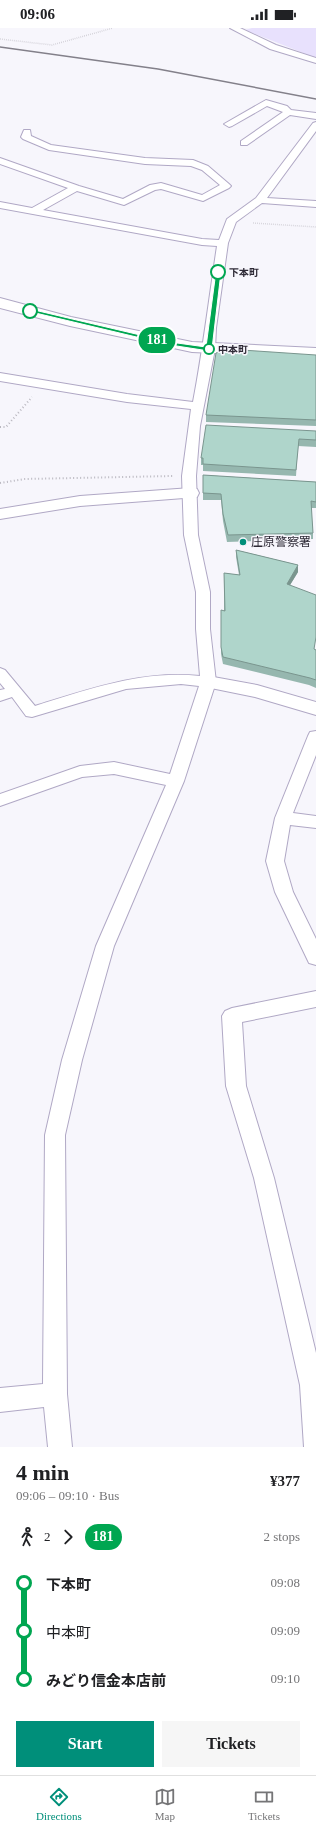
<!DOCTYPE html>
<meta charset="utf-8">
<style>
:root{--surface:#fff;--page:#f6f6f6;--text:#202124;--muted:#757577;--line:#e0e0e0;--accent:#008f7a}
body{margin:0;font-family:"Times New Roman","Noto Sans JP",serif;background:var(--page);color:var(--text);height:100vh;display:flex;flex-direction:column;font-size:15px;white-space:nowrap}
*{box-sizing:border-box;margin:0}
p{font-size:13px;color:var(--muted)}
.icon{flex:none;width:22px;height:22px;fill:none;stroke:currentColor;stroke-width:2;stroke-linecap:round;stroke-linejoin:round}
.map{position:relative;height:1419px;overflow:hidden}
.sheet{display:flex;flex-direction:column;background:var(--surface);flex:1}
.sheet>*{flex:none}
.badge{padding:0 8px;border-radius:13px;font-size:14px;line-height:26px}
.map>.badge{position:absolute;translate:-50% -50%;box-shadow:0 0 0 2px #fff}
.legs{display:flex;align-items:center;gap:6px;height:44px;padding:0 16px;font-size:13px}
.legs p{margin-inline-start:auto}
.head{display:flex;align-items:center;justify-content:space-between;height:68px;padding:0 16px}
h1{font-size:22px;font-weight:700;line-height:30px}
.primary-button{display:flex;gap:8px;margin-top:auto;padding:8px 16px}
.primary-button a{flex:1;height:46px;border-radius:0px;background:var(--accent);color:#fff;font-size:16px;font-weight:700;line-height:46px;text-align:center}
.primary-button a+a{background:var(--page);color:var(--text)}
ul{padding:0 16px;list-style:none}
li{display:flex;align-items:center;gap:14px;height:48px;font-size:15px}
li i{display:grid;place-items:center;width:6px;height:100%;margin:0 5px;background:currentColor}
li i::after{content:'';width:10px;height:10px;margin:-5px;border:3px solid;border-radius:50%;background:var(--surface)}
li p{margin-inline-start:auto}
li:first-child i{background:linear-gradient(#0000 50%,currentColor 0)}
li:last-child i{background:linear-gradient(currentColor 50%,#0000 0)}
.status{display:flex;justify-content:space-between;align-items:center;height:28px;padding:0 20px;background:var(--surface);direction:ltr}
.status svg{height:11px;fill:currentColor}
.menu{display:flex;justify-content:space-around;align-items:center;height:56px;border-top:1px solid var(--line);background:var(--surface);font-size:11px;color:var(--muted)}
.menu a{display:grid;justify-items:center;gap:2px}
.menu .on{color:var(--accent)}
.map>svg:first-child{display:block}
.green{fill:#e8e1fd}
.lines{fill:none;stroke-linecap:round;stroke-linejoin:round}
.minor-casing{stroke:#b0a8c5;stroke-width:2}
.tertiary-casing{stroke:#b0a8c5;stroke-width:2}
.secondary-casing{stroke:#b0a8c5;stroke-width:2}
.path-far1{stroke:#b9b7bf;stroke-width:1.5;stroke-dasharray:0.5 1.5;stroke-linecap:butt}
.path{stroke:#b9b7bf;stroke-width:2;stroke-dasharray:1 2.5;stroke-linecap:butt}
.minor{fill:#fff;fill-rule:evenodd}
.tertiary{fill:#fff;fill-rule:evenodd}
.secondary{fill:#fff;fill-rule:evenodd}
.rail{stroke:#83808a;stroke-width:1.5}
.wall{fill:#96b7af}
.shaded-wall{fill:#7a958e}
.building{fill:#afd5cb;stroke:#7a958e}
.line-1{fill:#00a651;stroke:#fff}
.stop-1-dot{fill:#fff;stroke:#00a651;stroke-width:2}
.poi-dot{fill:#008f7a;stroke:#f7f6fc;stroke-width:1.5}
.labels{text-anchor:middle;stroke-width:3;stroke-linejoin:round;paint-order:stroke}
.far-stop-label{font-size:10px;font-weight:bold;fill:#2e2a36;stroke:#f7f6fc;text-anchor:start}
.poi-label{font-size:12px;fill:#2e2a36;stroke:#f7f6fc;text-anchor:start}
</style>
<div class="status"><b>09:06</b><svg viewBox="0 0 49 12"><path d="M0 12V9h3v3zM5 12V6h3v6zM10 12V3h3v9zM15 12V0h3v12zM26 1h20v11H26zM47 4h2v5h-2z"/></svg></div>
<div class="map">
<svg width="316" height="1419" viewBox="0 0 316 1419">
<rect width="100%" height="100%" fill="#f7f6fc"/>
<path class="green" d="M252,0H316V30L245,2Z"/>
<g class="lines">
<g class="minor-casing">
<g id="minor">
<path d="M230,0H240L276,17L316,30V35L270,21Z"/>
<path d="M266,72L287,78L291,82L316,85V91L290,87L247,117H241V113L283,84L267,78L232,98L229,99L224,96Z"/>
<path d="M316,94V103L267,170L316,173V179L262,175L236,194L228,215L216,300L215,321L200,398L196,448L198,507L210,564V601L216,654L184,753L114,918L82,1032L65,1107L67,1366L72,1419H48L44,1379L0,1384V1360L43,1356L45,1107L62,1032L96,918L166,757L114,746L82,749L0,778V766L80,738L114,734L170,746L199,658L181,656L126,661L32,689L26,688L12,669L0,673V662L5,661L0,655V640L5,642L35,678C90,661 142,642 200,648L196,601V564L184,507L182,448L191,381L127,374L0,353V345L127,366L193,374C203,322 209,270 217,218L202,217L0,180V174L32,180L68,160L0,136V130L79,158L123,171L150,157L161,155L202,167L220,157L202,142L191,138L145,136L49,122L23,111L21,109L24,102H30L31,108L51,117L145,130L193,132L208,138L229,156L231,158L229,160L203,173L161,161L155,162L124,177L77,163L43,182L202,211L219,212L227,191L256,170L313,95Z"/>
<path d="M316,703V727L293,785L316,788V800L290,797L284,833L293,864L316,911V937L309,935L275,864L266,833L275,790L308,708L310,704Z"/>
<path d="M316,963V979L242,994L246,1058L274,1150L316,1325V1419H304L300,1357L254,1150L226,1058L222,988L225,983L232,980Z"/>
</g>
</g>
<g class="tertiary-casing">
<g id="tertiary">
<path d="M191,460L197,461L199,465L197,469L80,478L0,491V481L80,468Z"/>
<path d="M208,648L257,657L316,674V687L255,669L201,658L198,654L201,650Z"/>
</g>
</g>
<g class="secondary-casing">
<path id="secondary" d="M0,270L71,289L192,314L316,320V330L192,324L70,298L0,280Z"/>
</g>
<g class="path-far1">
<path d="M0,11L52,17L113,0"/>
<path d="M253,195L316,199"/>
</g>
<g class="path">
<path d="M0,399H6L32,369"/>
<path d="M0,455L25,451L173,448"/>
</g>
<use href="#minor" class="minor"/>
<use href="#tertiary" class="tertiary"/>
<use href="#secondary" class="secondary"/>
<path class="rail" d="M0,19L158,41L316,71"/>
</g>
<g class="wall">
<path d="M316,327V398L206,394V387Z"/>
<path d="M316,403V419L298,418L296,448L203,443V437H201V430Z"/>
<path d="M203,447L316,454V480H311L313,505V511L227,514L223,493L221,472H203Z"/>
<path d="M236,522L298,537V544L290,557L314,621L316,622V660L309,657L223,636L221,626V589L224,583V545L239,547L236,529Z"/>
</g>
<path class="shaded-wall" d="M298,537V544L287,562V556Z"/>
<g class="building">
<path d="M227,321L316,327V392L206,387L216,325Z"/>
<path d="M206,397L316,403V412L299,411L296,442L203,436V430H201Z"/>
<path d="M203,447L316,454V474L311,473L313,505L228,507L223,486L221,466L203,465Z"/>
<path d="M236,522L298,537L287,556L316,567V609L314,621L316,622V652L310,650L223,629L221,619V582L225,583L224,545L240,547Z"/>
</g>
<path class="line-1" d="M216,243L221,244L212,321L209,323L170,317L27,283L30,281L170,314L206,319Z"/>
<g class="stop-1-dot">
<circle cx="218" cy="244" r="7"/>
<circle cx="30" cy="283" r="7"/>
<circle cx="209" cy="321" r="5"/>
</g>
<circle class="poi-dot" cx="243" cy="514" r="4"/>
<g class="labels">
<g class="far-stop-label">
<text x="229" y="248">下本町</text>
<text x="218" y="325">中本町</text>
</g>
<g class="poi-label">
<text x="251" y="518">庄原警察署</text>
</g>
</g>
</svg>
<b class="badge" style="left:157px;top:312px;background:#00a651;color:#fff">181</b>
</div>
<section class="sheet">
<div class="head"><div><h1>4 min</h1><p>09:06 – 09:10 · Bus</p></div><b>¥377</b></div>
<div class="legs"><svg class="icon" aria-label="walk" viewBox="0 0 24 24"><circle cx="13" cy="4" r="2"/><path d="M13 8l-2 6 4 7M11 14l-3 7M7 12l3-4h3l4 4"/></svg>2<svg class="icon" aria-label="forward" viewBox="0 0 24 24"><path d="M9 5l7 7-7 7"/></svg><b class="badge" style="background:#00a651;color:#fff">181</b><p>2 stops</p></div>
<ul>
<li><i style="color:#00a651"></i><b>下本町</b><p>09:08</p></li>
<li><i style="color:#00a651"></i><span>中本町</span><p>09:09</p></li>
<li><i style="color:#00a651"></i><b>みどり信金本店前</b><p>09:10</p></li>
</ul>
<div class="primary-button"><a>Start</a><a>Tickets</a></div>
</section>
<nav class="menu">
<a class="on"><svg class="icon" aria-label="directions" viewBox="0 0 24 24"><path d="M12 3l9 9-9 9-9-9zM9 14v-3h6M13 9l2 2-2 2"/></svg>Directions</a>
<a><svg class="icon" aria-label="map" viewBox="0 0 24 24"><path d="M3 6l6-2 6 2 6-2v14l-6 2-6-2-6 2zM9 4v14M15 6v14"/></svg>Map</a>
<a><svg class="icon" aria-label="tickets" viewBox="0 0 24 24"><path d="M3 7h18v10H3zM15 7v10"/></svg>Tickets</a>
</nav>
